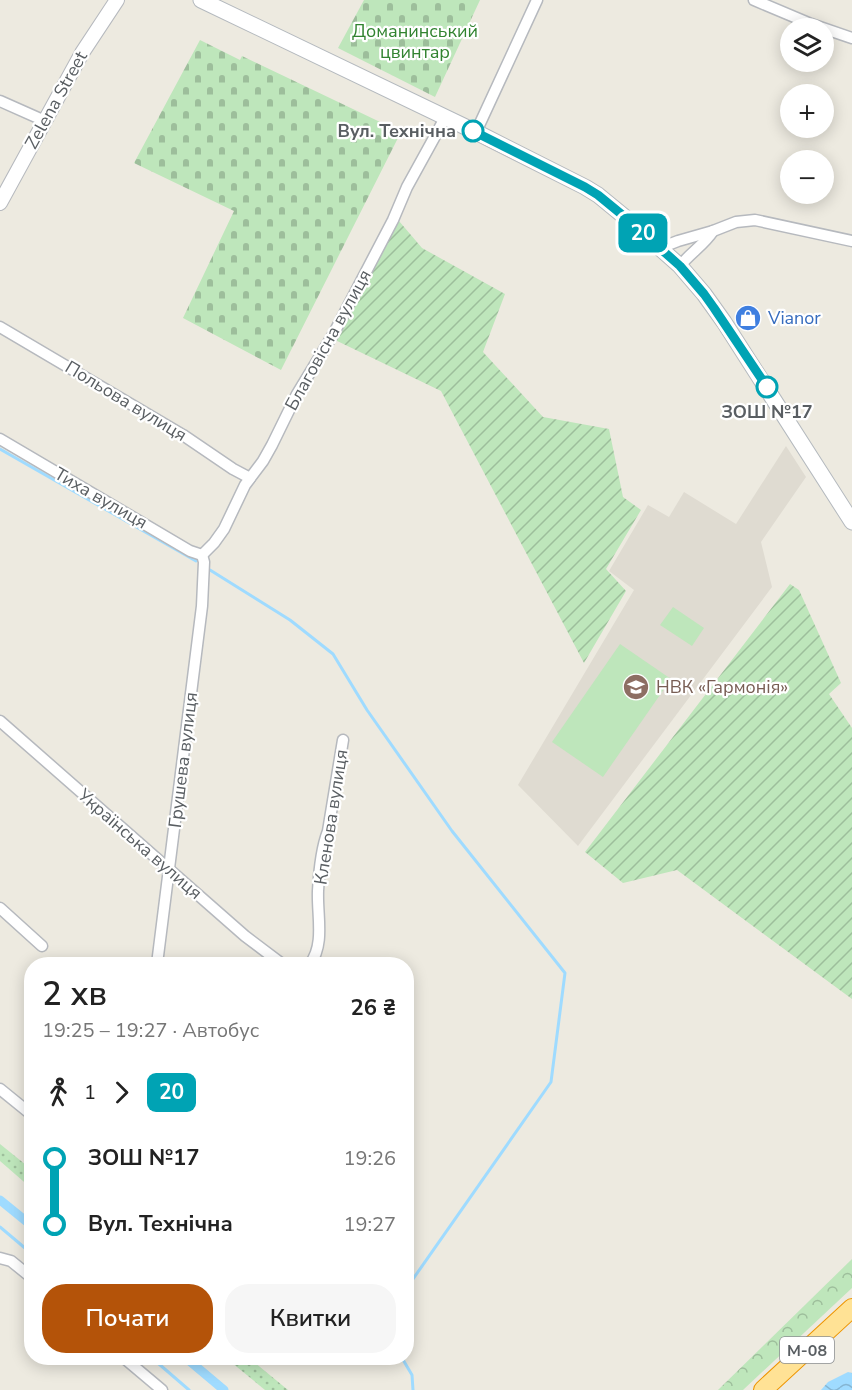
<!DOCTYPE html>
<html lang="uk">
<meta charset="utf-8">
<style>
:root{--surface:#fff;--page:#f6f6f6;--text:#222;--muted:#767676;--accent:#b45309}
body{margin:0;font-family:"Nunito Sans",sans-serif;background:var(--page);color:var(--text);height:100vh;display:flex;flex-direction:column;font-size:22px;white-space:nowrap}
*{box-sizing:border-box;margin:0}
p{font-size:20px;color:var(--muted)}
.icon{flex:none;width:33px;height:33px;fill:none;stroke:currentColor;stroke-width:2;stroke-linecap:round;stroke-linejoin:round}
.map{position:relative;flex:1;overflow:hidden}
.sheet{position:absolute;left:24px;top:957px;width:390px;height:408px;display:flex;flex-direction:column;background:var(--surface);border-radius:24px;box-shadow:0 3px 15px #0003}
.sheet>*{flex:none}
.badge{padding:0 12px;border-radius:9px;font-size:21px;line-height:39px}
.fabs{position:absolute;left:780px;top:18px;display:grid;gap:12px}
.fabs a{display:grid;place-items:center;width:54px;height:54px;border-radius:50%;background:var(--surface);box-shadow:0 3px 15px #0003;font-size:30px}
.map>.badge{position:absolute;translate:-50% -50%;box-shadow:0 0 0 3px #fff}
.legs{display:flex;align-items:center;gap:9px;height:66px;padding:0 18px;font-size:20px}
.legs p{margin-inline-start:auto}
.overview{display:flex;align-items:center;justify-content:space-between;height:102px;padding:0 18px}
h1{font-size:33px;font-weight:600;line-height:45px}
.button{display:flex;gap:12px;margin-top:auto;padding:12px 18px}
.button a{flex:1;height:69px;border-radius:24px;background:var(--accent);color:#fff;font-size:24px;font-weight:600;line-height:69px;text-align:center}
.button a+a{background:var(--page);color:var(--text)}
ul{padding:0 18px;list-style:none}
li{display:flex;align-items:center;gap:21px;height:66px;font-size:22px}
li i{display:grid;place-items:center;width:9px;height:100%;margin:0 8px;background:currentColor}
li i::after{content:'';width:15px;height:15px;margin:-8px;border:4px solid;border-radius:50%;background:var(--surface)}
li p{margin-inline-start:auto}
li:first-child i{background:linear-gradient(#0000 50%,currentColor 0)}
li:last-child i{background:linear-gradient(currentColor 50%,#0000 0)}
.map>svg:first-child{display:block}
.education{fill:#dfdbd1}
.grass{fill:url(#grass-dots)}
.forest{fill:url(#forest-crowns)}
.cemetery{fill:url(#cemetery-stones)}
.park{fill:#bee6bb}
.garden{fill:url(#garden-furrows)}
.water{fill:url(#water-waves)}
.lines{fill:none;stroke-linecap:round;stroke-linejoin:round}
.stream{stroke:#9fdbff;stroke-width:3}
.canal{stroke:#9fdbff;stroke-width:9}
.minor-casing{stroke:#b6b9be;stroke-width:13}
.tertiary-casing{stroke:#b6b9be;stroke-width:16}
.secondary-casing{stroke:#b4b9be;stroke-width:17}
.trunk-casing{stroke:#ee9500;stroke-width:20}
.minor{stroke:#fff;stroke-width:10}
.tertiary{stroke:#fff;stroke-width:14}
.secondary{stroke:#fff;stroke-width:15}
.trunk{stroke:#ffe295;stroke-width:18}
.line-1-casing{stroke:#fff;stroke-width:14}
.line-1{stroke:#00a3b4;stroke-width:9}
.stop-1-dot{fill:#fff;stroke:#00a3b4;stroke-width:3}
.labels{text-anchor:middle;stroke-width:4.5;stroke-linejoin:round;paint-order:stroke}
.shield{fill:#fff;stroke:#8b8e91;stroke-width:1.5}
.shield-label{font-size:16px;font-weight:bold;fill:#595e62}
.park-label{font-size:18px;fill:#318330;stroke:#fff}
.street-label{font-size:18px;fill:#595e62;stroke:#fff}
.stop-label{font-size:18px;font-weight:bold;fill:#595e62;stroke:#fff;text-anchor:end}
.shop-label{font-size:18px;fill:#366cbe;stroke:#fff;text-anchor:start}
.education-label{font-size:18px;fill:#785e54;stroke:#fff;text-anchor:start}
</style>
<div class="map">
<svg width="852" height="1390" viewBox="0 0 852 1390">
<defs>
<pattern id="grass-dots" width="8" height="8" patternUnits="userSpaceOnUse" patternTransform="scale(1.5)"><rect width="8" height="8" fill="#bee6bb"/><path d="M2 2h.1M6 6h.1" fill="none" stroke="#9dbe9b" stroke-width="1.8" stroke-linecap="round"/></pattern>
<pattern id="forest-crowns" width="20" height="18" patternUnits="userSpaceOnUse" patternTransform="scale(1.5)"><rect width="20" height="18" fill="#bee6bb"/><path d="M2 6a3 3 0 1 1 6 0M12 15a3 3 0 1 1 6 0" fill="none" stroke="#9dbe9b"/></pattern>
<pattern id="cemetery-stones" width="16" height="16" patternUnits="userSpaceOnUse" patternTransform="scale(1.5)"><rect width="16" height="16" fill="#bee6bb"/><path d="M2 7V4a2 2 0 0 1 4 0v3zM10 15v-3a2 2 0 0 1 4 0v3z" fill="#9dbe9b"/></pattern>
<pattern id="garden-furrows" width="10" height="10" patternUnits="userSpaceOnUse" patternTransform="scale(1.5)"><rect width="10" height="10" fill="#bee6bb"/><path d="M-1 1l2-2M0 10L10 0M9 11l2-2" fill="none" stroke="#9dbe9b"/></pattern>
<pattern id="water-waves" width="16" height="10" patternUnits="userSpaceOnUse" patternTransform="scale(1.5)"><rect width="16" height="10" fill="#9fdbff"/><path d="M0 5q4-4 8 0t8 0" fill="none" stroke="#85b5d2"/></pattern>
</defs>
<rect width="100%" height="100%" fill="#edeae0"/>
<path class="education" d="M786,446L806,477L761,542L772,587L578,846L518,785L634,590L609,571L648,505L669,517L684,492L736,524Z"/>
<g class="grass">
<path d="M0,1144L31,1169V1188L0,1161Z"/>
<path d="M226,1358H249L288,1390H265Z"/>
</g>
<path class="forest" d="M852,1259V1288L743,1390H718Z"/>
<g class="cemetery">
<path d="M364,0H480L435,97L338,48Z"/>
<path d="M200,40L240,60L242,56L401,132L281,370L183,318L234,211L134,163Z"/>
</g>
<g class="park">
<path d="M673,607L704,628L692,646L660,625Z"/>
<path d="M620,644L671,679L603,777L552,742Z"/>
</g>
<g class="garden">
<path d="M399,221L422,248L505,294L483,352L543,417L609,429L623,497L641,510L606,569L626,591L584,663L441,391L333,339Z"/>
<path d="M790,584L799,590L841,683L829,694L852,728V999L677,870L623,883L585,852Z"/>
</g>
<path class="water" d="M848,1372L852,1373V1390H821L828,1382Z"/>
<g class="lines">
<g class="stream">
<path d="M0,449L196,561"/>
<path d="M210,570L290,620L333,654L367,710L452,831L565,973L551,1082L406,1289"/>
<path d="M0,1227L32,1254"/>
<path d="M152,1358L189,1390"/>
<path d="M402,1358L412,1375L413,1390"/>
</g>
<g class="canal">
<path d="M0,1200L32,1226"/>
<path d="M186,1358L224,1390"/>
</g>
<g class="minor-casing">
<g id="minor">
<path d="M754,0L811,24L852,38"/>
<path d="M0,101L45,121"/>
<path d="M476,132L537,0"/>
<path d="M660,248L678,241L713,231L736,222L755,220L852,241"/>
<path d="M680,266C690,253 704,245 713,231"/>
<path d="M0,327L183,435L233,469L250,478"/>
<path d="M0,439L190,551L202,555"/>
<path d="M202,555L214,543L224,529L245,485L263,461L272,445L297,394L334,333L393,220L407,187L445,118"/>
<path d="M0,721L245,936L282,964"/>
<path d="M0,908L42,946"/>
<path d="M157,964L202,606L204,562L202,555"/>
<path d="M310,964C325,944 317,916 318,891C319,872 321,849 328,831L343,740"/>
<path d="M0,1089L32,1115"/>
<path d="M0,1258L11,1261L32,1278"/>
<path d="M124,1358L162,1390"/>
</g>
</g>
<g class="tertiary-casing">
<path id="tertiary" d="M0,203L82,53L117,0"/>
</g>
<g class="secondary-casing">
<path id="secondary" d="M201,0L476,132L585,187L598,195L626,218L680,266L704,294L724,322L852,522"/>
</g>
<g class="trunk-casing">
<path id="trunk" d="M763,1390L852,1308"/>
</g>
<use href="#minor" class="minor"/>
<use href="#tertiary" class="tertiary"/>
<use href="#secondary" class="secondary"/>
<use href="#trunk" class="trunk"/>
</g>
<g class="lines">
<g class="line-1-casing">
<path id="line-1" d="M473,131L585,187L598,195L626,218L680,266L704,294L714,308L767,387"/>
</g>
<use href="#line-1" class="line-1"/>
</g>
<defs>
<g id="shop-disc" transform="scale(1.35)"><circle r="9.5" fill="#3f7fe0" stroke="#fff"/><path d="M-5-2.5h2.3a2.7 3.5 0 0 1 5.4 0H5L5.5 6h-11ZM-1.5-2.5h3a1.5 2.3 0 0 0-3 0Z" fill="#fff"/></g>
<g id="school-disc" transform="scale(1.35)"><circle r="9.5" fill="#8d6e63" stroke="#fff"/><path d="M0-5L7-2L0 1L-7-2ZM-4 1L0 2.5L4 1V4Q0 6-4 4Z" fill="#fff"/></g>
</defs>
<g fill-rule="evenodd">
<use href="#shop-disc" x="748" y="318"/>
<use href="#school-disc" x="636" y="687"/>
</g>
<g class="stop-1-dot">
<circle cx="473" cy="131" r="10"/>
<circle cx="767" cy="387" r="10"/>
</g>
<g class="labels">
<rect class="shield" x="780" y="1337" width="54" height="26" rx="4.5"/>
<g class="shield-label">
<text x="807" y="1356">М-08</text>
</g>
<g class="park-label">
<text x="415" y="37">Доманинський<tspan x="415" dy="21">цвинтар</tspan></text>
</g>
<g class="street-label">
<text transform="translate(56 100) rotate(-61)" y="6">Zelena Street</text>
<text transform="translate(328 340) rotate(-61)" y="6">Благовісна вулиця</text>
<text transform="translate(126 401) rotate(31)" y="6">Польова вулиця</text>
<text transform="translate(101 498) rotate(30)" y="6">Тиха вулиця</text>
<text transform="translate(183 760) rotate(-83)" y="6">Грушева вулиця</text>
<text transform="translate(331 817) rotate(-81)" y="6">Кленова вулиця</text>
<text transform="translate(140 844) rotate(41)" y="6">Українська вулиця</text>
</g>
<g class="stop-label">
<text x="456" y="137">Вул. Технічна</text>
<text x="767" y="418" text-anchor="middle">ЗОШ №17</text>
</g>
<g class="shop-label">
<text x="768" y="324">Vianor</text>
</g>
<g class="education-label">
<text x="656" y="693">НВК «Гармонія»</text>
</g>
</g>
</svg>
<div class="fabs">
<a><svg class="icon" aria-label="layers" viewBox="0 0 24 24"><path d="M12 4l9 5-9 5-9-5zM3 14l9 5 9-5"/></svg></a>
<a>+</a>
<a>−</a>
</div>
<b class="badge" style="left:643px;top:233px;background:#00a3b4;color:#fff">20</b>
<section class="sheet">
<div class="overview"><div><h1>2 хв</h1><p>19:25 – 19:27 · Автобус</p></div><b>26 ₴</b></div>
<div class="legs"><svg class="icon" aria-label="walk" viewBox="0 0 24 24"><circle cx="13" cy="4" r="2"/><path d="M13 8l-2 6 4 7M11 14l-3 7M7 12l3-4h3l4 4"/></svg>1<svg class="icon" aria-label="forward" viewBox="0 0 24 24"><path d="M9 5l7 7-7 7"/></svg><b class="badge" style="background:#00a3b4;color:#fff">20</b></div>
<ul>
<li><i style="color:#00a3b4"></i><b>ЗОШ №17</b><p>19:26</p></li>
<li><i style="color:#00a3b4"></i><b>Вул. Технічна</b><p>19:27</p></li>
</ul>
<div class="button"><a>Почати</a><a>Квитки</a></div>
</section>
</div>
